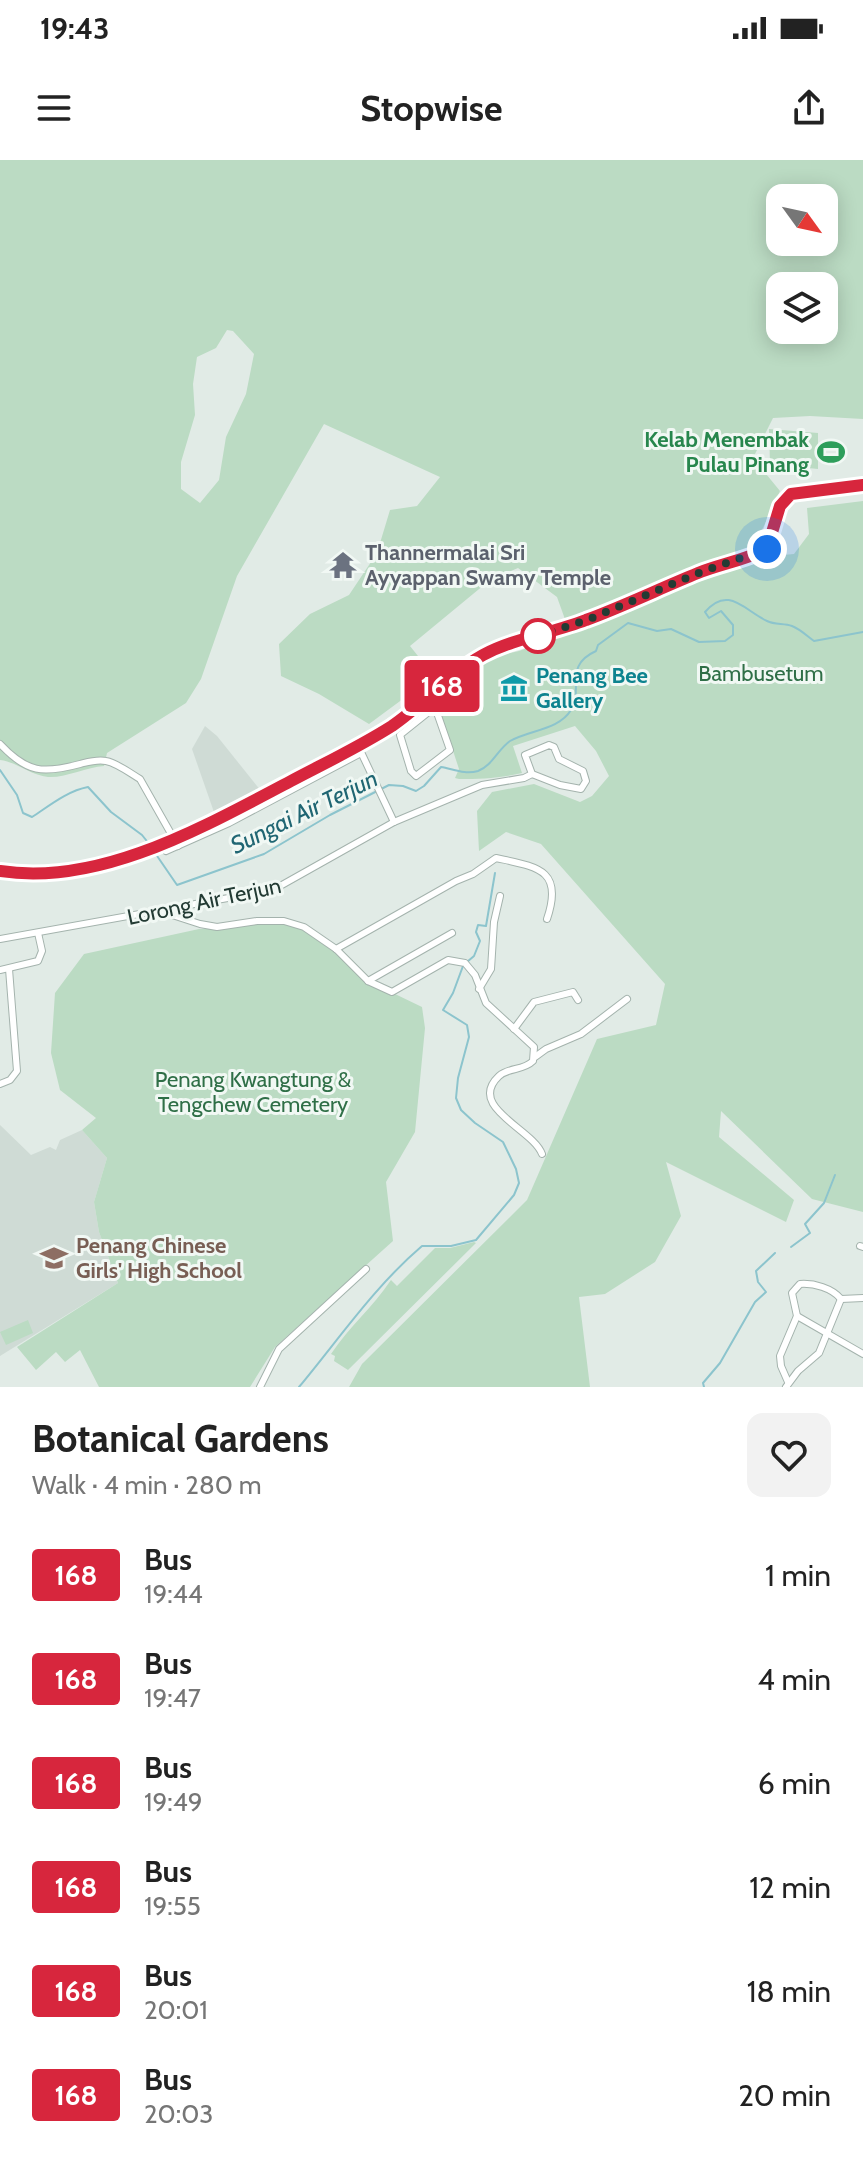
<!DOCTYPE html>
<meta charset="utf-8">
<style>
:root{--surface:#fff;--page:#f2f2f2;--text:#222;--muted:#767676}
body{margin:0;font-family:Cabin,sans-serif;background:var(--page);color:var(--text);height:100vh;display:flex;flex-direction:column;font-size:30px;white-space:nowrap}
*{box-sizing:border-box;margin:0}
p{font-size:26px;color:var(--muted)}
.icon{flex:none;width:44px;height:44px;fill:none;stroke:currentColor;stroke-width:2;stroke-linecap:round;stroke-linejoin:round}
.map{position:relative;height:1227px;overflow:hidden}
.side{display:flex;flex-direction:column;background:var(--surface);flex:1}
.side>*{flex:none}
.badge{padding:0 16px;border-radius:6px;font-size:28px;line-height:52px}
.needle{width:52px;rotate:123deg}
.controls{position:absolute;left:766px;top:24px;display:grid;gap:16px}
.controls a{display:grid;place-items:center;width:72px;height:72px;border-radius:16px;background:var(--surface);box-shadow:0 4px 20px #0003;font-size:40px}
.you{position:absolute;width:40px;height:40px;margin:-20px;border:6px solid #fff;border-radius:50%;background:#1a73e8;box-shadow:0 0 0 12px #1a73e833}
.map>.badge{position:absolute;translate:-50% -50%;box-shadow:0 0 0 4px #fff}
.round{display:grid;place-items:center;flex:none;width:84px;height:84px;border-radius:16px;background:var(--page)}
.overview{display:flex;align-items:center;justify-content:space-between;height:136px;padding:0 32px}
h1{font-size:38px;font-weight:800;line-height:60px}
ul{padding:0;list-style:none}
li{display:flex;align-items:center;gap:24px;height:104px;padding:0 32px}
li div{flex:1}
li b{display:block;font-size:30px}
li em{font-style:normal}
li .badge{min-width:88px;font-weight:700;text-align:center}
.status{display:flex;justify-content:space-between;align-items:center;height:56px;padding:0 40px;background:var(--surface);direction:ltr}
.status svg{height:22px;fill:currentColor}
header{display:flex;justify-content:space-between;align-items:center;height:104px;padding:0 32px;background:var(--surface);font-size:36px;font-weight:800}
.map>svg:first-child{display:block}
.built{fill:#cfdbd5}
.green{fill:#bbdbc3;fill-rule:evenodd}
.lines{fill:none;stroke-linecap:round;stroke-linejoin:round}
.stream{stroke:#8cc4cd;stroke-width:2}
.minor-casing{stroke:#a4b3ad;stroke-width:8}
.tertiary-casing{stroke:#a4b3ad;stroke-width:9}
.minor{stroke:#fff;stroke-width:6}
.tertiary{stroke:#fff;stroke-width:7}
.line-casing{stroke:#fff;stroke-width:18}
.line{stroke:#d7263d;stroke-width:12}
.walk{stroke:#233b34;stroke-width:8;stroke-dasharray:0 14.4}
.stop-dot{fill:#fff;stroke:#d7263d;stroke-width:4}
.labels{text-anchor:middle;stroke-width:6;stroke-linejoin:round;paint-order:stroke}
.leisure-label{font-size:22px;font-weight:bold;fill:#27864d;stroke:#f1f8f4;text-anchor:end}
.worship-label{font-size:22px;font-weight:bold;fill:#5b616d;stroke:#f1f8f4;text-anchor:start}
.park-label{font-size:22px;fill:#2f6f47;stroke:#f1f8f4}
.culture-label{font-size:22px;font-weight:bold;fill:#0d838f;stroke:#f1f8f4;text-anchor:start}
.street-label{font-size:22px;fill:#233b34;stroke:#f1f8f4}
.education-label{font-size:22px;font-weight:bold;fill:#785e54;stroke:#f1f8f4;text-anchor:start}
.water-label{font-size:24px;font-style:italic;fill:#206673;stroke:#f1f8f4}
</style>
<div class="status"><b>19:43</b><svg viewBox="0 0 49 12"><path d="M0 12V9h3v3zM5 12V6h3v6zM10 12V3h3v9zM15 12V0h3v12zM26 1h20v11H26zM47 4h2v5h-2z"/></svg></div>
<header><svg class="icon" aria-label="menu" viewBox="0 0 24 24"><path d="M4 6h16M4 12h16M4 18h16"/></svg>Stopwise<svg class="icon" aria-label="share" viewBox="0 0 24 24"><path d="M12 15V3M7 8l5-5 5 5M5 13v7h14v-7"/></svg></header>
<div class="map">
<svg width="863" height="1227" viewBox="0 0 863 1227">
<rect width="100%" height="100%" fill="#e1ebe6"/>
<g class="built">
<path d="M205,566L217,576L261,631L215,655L192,589Z"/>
<path d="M0,965L31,995L50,987L56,990L60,980L82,970L107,998L94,1042L99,1072L118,1123L0,1196Z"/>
</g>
<g class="green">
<path d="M0,0H863V259L810,256L773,258L753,298L780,331L763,368L749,388L566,462L557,437L518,408L490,420L410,486L434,516L369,564L319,534L281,516L279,484L310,454L349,435L377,393L390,350L417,346L440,317L324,264L237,416L201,519L186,543L107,593L104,606C86,607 66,618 48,617C30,615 17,602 0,600ZM780,38H824V82H780ZM780,126H824V170H780ZM227,170L233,171L254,194L246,234L226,277L219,320L200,343L181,329V302L195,255L193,224L197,197L216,188Z"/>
<path d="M769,269L818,273V309L770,304Z"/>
<path d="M863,341V1052L812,1039L721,951L719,977L794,1040L786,1062L666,1002L681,1056L655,1102L605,1134L579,1137L590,1227H349L362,1204L527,1040L597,879L656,865L665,824L541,684L506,672L479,691L477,651L492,632L534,624L580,642L592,636L609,616L596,591L575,566L513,586L522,613C500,618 481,619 459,619L455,618L459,609L436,539L488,498L519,491L762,397L794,394L809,374L807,348Z"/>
<path d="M274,762L301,764L333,785L366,820L422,847L425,868L415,972L386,1022L393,1081L275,1187L250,1227H99L80,1190L65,1202L56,1192L36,1210L17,1187L118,1123L99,1072L94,1042L107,998L82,970L96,958L60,930L51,893L55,833L84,794L199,769H223Z"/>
<path d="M474,1082L476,1083L348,1210L334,1201L335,1196L331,1194C349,1167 373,1147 391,1120L397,1126L435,1088H450Z"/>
<path d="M28,1160L33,1173L6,1185L0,1172Z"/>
</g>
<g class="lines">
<g class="stream">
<path d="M0,610L17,635L23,653L32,657C49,646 67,631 88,627L111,652L142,675L150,685"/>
<path d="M153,690L177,725L264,694L330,655L389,625L403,626L416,631L424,626L441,607C453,609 465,615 478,611C492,606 498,589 510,581C529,570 559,570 571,550C584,528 563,506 596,491L598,485L628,463L657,471L671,469L699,482L725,481L733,475V465L721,451L709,458L705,452C728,425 744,450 767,461C775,465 784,463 792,466C800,469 807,476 814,481L863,472"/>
<path d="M467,802L474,796L480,781L476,772L478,765L486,766L495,713"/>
<path d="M791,1087L810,1073L805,1064L824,1043L835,1015"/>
<path d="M299,1227C339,1179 374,1127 422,1086H451L476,1080L514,1035L519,1023L516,1009L503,982L475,963L461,950L456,938L458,918L469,877L467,865L443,850L453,833L463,806"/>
<path d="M704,1227L703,1223L720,1203L755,1142L766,1132L758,1122L756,1111L775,1093"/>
</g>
<g class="minor-casing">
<g id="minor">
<path d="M428,537L435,547L400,575L411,611L416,616L450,590L435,547"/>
<path d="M0,584C27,613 43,614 80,604C88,602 97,599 106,601C117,603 130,613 140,619L178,686"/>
<path d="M549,585L554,587L559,599L583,611L586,621L581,629L560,625L532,614L525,595Z"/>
<path d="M360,590L394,662"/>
<path d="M166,691L229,663L361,593"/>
<path d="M163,752L200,764L217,767L257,761H284L304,767L336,789L368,821L392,832L448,800L465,803L475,815L486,843L534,887L533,901C523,911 509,907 499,916C466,947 533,969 542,994"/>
<path d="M0,779L273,730L394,662L482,625L524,618L532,614"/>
<path d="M336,789L456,721L473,714L496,698C537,707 564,709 547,759"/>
<path d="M0,810L38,801L42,791L38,773"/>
<path d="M368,821L452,773"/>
<path d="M479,829L491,809L494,762L500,736"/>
<path d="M514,869L534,842L573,832L578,840"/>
<path d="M535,897L546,889L581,874L627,839"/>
<path d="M0,924L10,920L17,911L9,809"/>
<path d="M860,1086L863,1087"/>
<path d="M841,1139L863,1138"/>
<path d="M797,1156L863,1194"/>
<path d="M788,1222L781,1206L780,1196L797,1156L792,1133L800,1124C814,1123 832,1128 841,1139"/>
<path d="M260,1227L279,1189L366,1109"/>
<path d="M786,1227L798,1211L819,1193L841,1139"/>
</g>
</g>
<g class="tertiary-casing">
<path id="tertiary" d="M0,711C99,727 205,666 291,621C325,603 359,587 392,566C423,544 449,514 483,495C515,478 553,473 586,460C624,446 661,428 698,413C721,404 745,400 767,389L780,346L791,334L863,325"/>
</g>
<use href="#minor" class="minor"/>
<use href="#tertiary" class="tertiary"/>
</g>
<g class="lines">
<g class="line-casing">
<path id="line" d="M0,711C100,727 205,666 291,621C325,603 359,587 392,566C423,545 449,514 483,495C515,478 553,473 586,460C624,446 661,428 698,413C721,404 745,400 767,389L780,346L791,334L863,325"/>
</g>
<use href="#line" class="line"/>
<path class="walk" d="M538,476L587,460L701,412L767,389"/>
</g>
<defs>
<g id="stadium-bare" transform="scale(2.16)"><path d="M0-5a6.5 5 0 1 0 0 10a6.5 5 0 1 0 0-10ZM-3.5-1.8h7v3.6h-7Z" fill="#2e9e5b" stroke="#f1f8f4" stroke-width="2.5" paint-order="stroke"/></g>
<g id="temple-bare" transform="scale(2.16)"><path d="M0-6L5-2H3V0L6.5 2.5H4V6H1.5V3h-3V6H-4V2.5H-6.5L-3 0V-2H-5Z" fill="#6b7280" stroke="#f1f8f4" stroke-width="2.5" paint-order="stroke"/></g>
<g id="museum-bare" transform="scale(2.16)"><path d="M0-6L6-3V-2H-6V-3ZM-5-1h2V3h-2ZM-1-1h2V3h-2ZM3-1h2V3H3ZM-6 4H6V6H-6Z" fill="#0f9aa8" stroke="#f1f8f4" stroke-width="2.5" paint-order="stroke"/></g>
<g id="school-bare" transform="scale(2.16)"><path d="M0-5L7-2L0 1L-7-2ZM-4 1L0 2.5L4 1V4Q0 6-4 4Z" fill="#8d6e63" stroke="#f1f8f4" stroke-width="2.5" paint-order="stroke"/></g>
</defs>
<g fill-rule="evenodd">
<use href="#stadium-bare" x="831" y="292"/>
<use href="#temple-bare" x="343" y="405"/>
<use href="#museum-bare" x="514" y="528"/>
<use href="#school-bare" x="54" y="1098"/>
</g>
<circle class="stop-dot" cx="538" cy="476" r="16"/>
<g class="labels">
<g class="leisure-label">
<text x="809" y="287">Kelab Menembak<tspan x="809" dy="25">Pulau Pinang</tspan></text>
</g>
<g class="worship-label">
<text x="365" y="400">Thannermalai Sri<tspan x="365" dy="25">Ayyappan Swamy Temple</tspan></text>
</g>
<g class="park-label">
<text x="761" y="521">Bambusetum</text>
<text x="253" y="927">Penang Kwangtung &amp;<tspan x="253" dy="25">Tengchew Cemetery</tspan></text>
</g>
<g class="culture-label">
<text x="536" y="523">Penang Bee<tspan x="536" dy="25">Gallery</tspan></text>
</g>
<g class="street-label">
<text transform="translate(204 741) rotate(-12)" y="8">Lorong Air Terjun</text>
</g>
<g class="education-label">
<text x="76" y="1093">Penang Chinese<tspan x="76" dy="25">Girls' High School</tspan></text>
</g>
<g class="water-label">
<text transform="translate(304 652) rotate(-26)" y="8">Sungai Air Terjun</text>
</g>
</g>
</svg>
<div class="controls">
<a><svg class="needle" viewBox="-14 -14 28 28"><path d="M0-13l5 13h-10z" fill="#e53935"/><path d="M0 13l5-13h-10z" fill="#767676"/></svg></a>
<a><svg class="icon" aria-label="layers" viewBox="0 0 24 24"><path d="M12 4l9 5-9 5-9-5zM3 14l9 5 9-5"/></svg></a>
</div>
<div class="you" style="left:767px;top:389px"></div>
<b class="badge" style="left:442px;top:526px;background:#d7263d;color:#fff">168</b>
</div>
<section class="side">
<div class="overview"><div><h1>Botanical Gardens</h1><p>Walk · 4 min · 280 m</p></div><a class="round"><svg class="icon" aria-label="heart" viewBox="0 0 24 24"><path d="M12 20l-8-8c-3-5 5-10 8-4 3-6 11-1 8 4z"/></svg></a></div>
<ul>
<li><span class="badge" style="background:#d7263d;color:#fff">168</span><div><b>Bus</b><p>19:44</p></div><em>1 min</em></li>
<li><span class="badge" style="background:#d7263d;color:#fff">168</span><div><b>Bus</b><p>19:47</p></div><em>4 min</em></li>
<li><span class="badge" style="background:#d7263d;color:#fff">168</span><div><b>Bus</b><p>19:49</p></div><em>6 min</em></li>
<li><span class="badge" style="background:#d7263d;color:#fff">168</span><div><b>Bus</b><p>19:55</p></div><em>12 min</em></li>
<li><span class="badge" style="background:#d7263d;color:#fff">168</span><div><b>Bus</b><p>20:01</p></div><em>18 min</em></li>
<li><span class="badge" style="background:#d7263d;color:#fff">168</span><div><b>Bus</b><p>20:03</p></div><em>20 min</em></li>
</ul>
</section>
